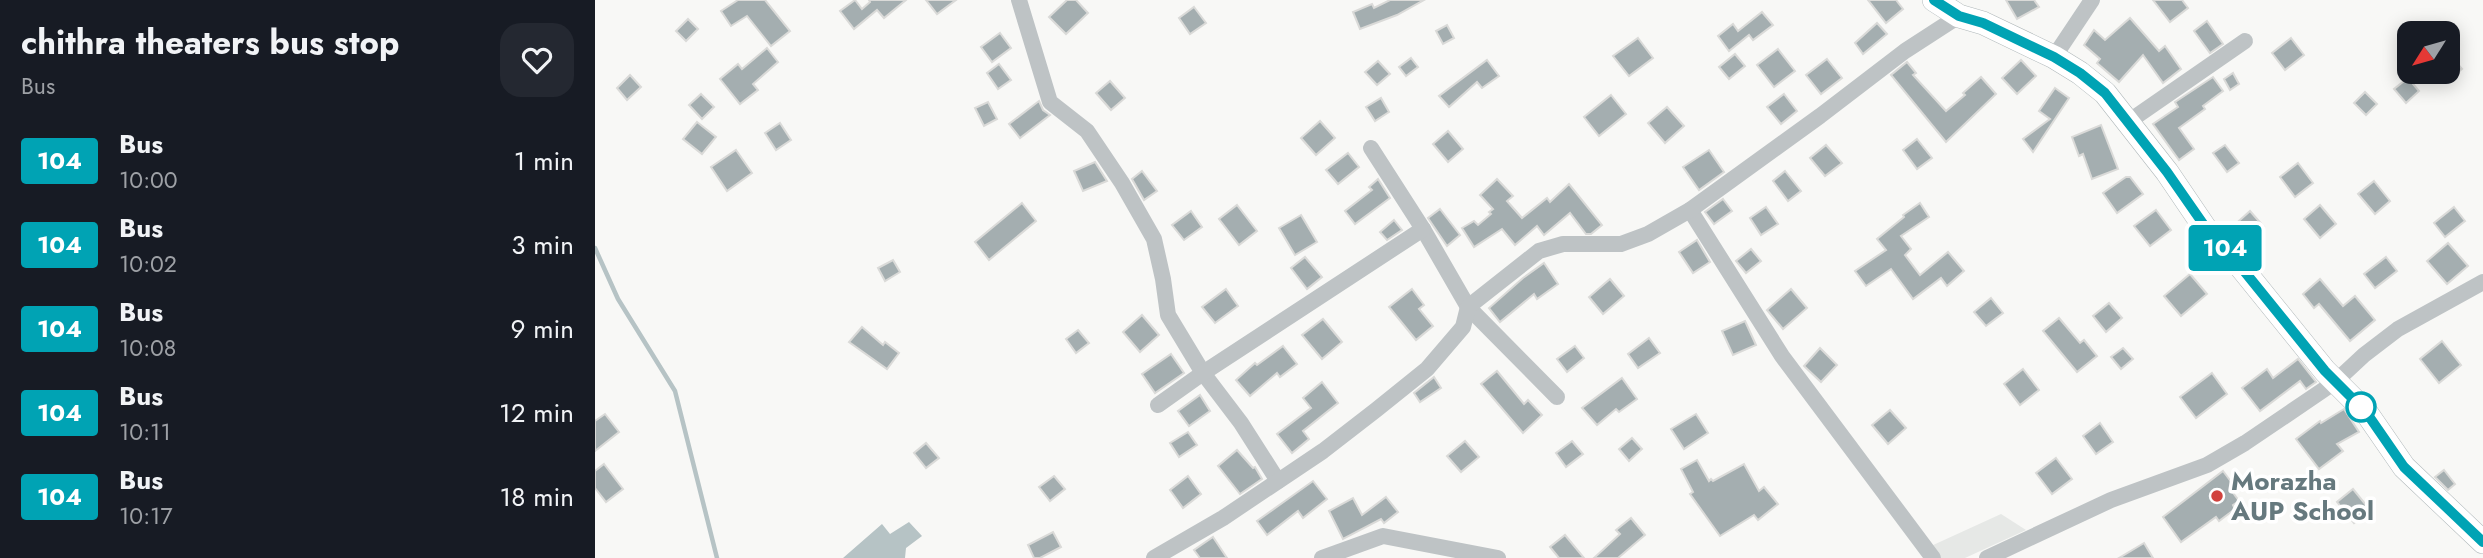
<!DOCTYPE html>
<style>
:root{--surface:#171b24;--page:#242831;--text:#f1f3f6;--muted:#9ea1a6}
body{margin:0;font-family:Jost,sans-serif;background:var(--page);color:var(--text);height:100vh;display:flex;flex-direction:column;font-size:26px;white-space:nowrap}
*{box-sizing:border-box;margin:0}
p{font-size:23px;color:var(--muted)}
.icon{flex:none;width:38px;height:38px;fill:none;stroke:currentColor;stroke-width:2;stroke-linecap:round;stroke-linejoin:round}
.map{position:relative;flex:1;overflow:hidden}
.sheet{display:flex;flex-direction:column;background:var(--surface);width:595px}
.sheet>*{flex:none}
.badge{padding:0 14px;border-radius:5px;font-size:24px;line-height:46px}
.needle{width:46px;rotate:233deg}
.buttons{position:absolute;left:1802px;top:21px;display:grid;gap:14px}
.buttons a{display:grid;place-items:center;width:63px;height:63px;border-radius:14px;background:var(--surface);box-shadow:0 4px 18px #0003;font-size:35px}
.map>.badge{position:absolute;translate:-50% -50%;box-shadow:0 0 0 4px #fff}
.round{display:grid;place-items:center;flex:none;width:74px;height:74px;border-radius:21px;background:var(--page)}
.overview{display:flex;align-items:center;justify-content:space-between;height:119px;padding:0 21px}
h1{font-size:33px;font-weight:700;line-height:52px}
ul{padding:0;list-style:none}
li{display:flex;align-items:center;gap:21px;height:84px;padding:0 21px}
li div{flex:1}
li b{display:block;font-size:26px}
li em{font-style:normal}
li .badge{min-width:77px;font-weight:700;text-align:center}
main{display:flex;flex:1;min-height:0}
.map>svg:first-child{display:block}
.built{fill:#e6e8e6}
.water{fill:#b6c3c5}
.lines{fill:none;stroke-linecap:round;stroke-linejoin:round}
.stream{stroke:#b6c3c5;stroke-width:4.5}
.building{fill:#a4aeb0;stroke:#dadad8;stroke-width:2}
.secondary-casing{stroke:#b0b8ba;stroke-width:24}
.street{stroke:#bec3c5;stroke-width:16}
.secondary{stroke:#fff;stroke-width:23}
.line-casing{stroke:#fff;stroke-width:16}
.line{stroke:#00a3b4;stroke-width:10}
.stop-dot{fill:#fff;stroke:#00a3b4;stroke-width:3.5}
.poi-dot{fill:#d1423e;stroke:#fff;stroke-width:2.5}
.labels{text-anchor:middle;stroke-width:7;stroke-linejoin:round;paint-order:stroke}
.poi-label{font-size:26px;font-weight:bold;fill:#66797e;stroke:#fff;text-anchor:start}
</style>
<main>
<section class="sheet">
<div class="overview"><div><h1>chithra theaters bus stop</h1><p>Bus</p></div><a class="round"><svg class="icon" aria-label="heart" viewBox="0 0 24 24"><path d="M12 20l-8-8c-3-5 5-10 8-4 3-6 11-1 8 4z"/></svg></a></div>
<ul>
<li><span class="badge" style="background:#00a3b4;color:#fff">104</span><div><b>Bus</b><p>10:00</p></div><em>1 min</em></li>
<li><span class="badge" style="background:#00a3b4;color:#fff">104</span><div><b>Bus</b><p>10:02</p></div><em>3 min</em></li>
<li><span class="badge" style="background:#00a3b4;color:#fff">104</span><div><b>Bus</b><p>10:08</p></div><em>9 min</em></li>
<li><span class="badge" style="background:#00a3b4;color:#fff">104</span><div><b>Bus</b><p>10:11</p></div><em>12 min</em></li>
<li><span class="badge" style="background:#00a3b4;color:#fff">104</span><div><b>Bus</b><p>10:17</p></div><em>18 min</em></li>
</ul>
</section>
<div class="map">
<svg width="1888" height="558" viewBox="0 0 1888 558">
<rect width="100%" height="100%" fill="#f8f8f6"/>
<path class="built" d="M1406,514L1431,530L1370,558H1346L1336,546Z"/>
<path class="water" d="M314,522L327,536L311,548L310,558H248L287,524L295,534Z"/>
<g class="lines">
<path class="stream" d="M0,248L23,299L80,391L122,558"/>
</g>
<g class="building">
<path d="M143,0H170L195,31L176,46L152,16L136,26L126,11Z"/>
<path d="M260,0L267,9L275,2L274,0H311L289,18L282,10L259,29L245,11Z"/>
<path d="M331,0H361L342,14Z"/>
<path d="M472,0H481L493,13L471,34L454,17Z"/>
<path d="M795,0H829L802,15L765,29L758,12L777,4L779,8Z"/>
<path d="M1273,0H1301L1308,9L1291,23Z"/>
<path d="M1411,0H1439L1444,7L1422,19Z"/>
<path d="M1558,0H1587L1593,8L1575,22Z"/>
<path d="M599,7L611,23L595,34L584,18Z"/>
<path d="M1167,12L1178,25L1158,40L1154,35L1134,51L1123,36L1138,24L1143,31Z"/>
<path d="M1535,18L1564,51L1570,46L1586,69L1568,83L1548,55L1524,82L1502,63L1505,59L1489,45L1499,30L1510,40Z"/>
<path d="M93,19L103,29L91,41L81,31Z"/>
<path d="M1612,21L1628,44L1615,53L1599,31Z"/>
<path d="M1282,23L1292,34L1268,54L1260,43Z"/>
<path d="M852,25L859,38L848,44L841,31Z"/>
<path d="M405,33L416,48L397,62L386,47Z"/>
<path d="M1043,38L1058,58L1034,76L1018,56Z"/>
<path d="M1696,38L1709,55L1690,70L1677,53Z"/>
<path d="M172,48L183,62L158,84L163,90L145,104L125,79L143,64L147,69Z"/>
<path d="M1183,49L1200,71L1179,87L1162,65Z"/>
<path d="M1853,53L1867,69L1853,81Z"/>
<path d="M1140,54L1150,66L1134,79L1124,67Z"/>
<path d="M816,58L823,67L811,76L804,67Z"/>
<path d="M1232,59L1247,78L1226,94L1211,75Z"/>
<path d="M892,60L904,76L887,88L882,82L854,107L844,96Z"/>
<path d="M1426,60L1441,76L1422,94L1407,78Z"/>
<path d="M783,61L795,74L782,85L770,72Z"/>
<path d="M1312,62L1321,73L1318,75L1351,111L1370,95L1368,93L1386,77L1401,94L1351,142L1296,75Z"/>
<path d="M404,64L416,80L403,89L392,73Z"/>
<path d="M1638,73L1644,84L1635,90L1629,79Z"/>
<path d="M35,75L46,87L32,100L22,88Z"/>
<path d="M1618,77L1628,91L1608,106L1610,109L1584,128L1599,149L1584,160L1558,124L1583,107L1580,102Z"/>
<path d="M1813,78L1824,91L1811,103L1799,89Z"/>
<path d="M515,81L530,98L516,110L501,93Z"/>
<path d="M1460,88L1474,98L1438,152L1428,139L1455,119L1444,111Z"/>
<path d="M1770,92L1782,104L1771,115L1759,103Z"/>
<path d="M106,94L119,107L107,119L94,105Z"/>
<path d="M1189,94L1202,111L1186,124L1172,107Z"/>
<path d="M1016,95L1031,114L1004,136L989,117Z"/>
<path d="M786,98L794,112L780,121L771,107Z"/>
<path d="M444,101L448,110L455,115L425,138L414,124Z"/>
<path d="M393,102L402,119L389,126L380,108Z"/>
<path d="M1072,107L1089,126L1070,143L1053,123Z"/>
<path d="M725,121L740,138L721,155L706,138Z"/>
<path d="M102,122L121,137L107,154L88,139Z"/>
<path d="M185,123L196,140L181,150L170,133Z"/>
<path d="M1506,125L1523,169L1497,179L1488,154L1484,156L1477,137Z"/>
<path d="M853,131L868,149L853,162L838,144Z"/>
<path d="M1322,139L1337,158L1322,169L1308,150Z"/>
<path d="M1231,145L1247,163L1230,176L1215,158Z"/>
<path d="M1630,145L1644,163L1632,172L1618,153Z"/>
<path d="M141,150L157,173L132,191L116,167Z"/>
<path d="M1114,150L1129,172L1104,190L1088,167Z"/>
<path d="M753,153L764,167L743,184L731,170Z"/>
<path d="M500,162L512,181L488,191L479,171Z"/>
<path d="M1703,163L1718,183L1700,197L1685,177Z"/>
<path d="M547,171L562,191L549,200L537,179Z"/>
<path d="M1190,171L1206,191L1193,201L1178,181Z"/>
<path d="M1531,177H1535L1548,194L1522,213L1508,193Z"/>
<path d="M783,179L795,198L760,224L750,211L777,190L774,187Z"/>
<path d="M902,179L918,196L912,201L927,218L952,198L955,202L974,184L1007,225L996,234H991L975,213L949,235L942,226L920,245L907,229L879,247L867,228L879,221L883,225L896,214L894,212L898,209L885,195Z"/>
<path d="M1779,181L1795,201L1780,214L1763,194Z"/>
<path d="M1128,199L1137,211L1119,224L1110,212Z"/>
<path d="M427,203L441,221L394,260L380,242Z"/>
<path d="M1325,203L1334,217L1306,236L1316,249L1310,255L1325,275L1353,252L1369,271L1352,286L1346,278L1318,299L1296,269L1271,286L1260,271L1291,250L1282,239L1309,217L1308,215Z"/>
<path d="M642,205L662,231L644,245L624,219Z"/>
<path d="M1725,205L1741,224L1725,238L1709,219Z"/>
<path d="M1171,207L1183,224L1166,235L1155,218Z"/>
<path d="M1859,207L1870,221L1850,237L1839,223Z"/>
<path d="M845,209L865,235L852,246L833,218Z"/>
<path d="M1561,210L1576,230L1555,246L1539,226Z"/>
<path d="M596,211L607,227L589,240L577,225Z"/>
<path d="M1655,211L1669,227L1649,244L1635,229Z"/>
<path d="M706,215L722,242L700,255L684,228Z"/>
<path d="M799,220L807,230L792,240L785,232Z"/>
<path d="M1102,240L1115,262L1098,273L1084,252Z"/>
<path d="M1853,243L1873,266L1852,284L1832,261Z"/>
<path d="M1156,249L1166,261L1151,273L1141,261Z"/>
<path d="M710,257L727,277L712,289L696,268Z"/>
<path d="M1791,257L1802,271L1780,288L1769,274Z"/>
<path d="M298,260L305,272L290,281L283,268Z"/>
<path d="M949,263L963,284L942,299L939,294L905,322L894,308L928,278Z"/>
<path d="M1595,274L1612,294L1586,316L1569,296Z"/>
<path d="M1015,279L1029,296L1008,314L994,297Z"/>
<path d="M1725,279L1748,306L1760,296L1780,320L1755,341L1724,304L1719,308L1708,294Z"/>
<path d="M631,289L643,306L620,323L607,307Z"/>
<path d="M817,289L829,305L824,309L838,326L821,340L794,307Z"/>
<path d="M1196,289L1212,308L1188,329L1172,310Z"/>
<path d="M1396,298L1408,313L1391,326L1379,312Z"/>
<path d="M1514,303L1527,318L1511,332L1498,316Z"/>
<path d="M547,315L564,335L545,352L528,332Z"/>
<path d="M1464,318L1485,343L1489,340L1502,356L1482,372L1448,331Z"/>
<path d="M728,319L747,342L727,359L707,335Z"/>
<path d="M1150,321L1161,345L1138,355L1127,331Z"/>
<path d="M267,327L288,345L290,342L304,353L292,369L254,342Z"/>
<path d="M483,330L494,343L481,353L471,339Z"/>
<path d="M1054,338L1065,353L1043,368L1033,354Z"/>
<path d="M1847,341L1866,365L1844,383L1825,359Z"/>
<path d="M688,346L702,364L685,377L682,373L655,396L641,380L660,363L662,365Z"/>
<path d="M980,346L989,358L972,372L962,359Z"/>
<path d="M1225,348L1242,365L1226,382L1209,366Z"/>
<path d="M1528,348L1538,359L1526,369L1516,357Z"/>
<path d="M576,354L589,373L560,393L547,374Z"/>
<path d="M1703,359L1721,382L1711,389L1705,381L1665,411L1647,388L1672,369L1678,378Z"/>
<path d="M1428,369L1444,390L1425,405L1409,384Z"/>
<path d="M902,371L929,404L933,400L947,415L928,433L886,384Z"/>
<path d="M1617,373L1632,394L1601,418L1585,397Z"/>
<path d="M839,377L846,388L825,402L819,393Z"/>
<path d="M1027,378L1042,399L1024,412L1021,409L1002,425L987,408Z"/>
<path d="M727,382L743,403L708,431L714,439L697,453L682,434L716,408L708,398Z"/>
<path d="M605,395L615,411L594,426L583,411Z"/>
<path d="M1749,409L1764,432L1742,444L1748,451L1724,469L1701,439L1725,421L1726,423Z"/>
<path d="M1295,410L1311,428L1293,444L1277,425Z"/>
<path d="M10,414L24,432L0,451V421Z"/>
<path d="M1101,414L1113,433L1089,449L1076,429Z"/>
<path d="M1505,423L1518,442L1501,454L1488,436Z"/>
<path d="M593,432L602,445L584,457L575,443Z"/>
<path d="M1037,438L1047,449L1034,461L1024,449Z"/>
<path d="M870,441L884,457L866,472L852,456Z"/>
<path d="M977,441L988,454L971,467L961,453Z"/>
<path d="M331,443L344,458L331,468L319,453Z"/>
<path d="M642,450L658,468L660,467L667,479L645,494L623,466Z"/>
<path d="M1461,458L1477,479L1457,494L1441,473Z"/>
<path d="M1102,460L1114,481L1116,479L1118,481L1149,464L1164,491L1169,487L1183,504L1163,520L1159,515L1125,536L1095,494L1098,492L1086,469Z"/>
<path d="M9,464L28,489L11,502L0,488V471Z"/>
<path d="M1849,470L1860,484L1853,490L1840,477Z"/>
<path d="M1628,471L1640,487L1636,490L1644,501L1638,505L1640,509L1624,521L1621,517L1586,542L1568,517Z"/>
<path d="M459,476L470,489L455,501L444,487Z"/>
<path d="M593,476L606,494L588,508L575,490Z"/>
<path d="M718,481L732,499L708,518L703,511L672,535L662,521Z"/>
<path d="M1758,489L1775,510L1759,523L1742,502Z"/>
<path d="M791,497L803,512L789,523L786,519L748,539L734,511L758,498L767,515Z"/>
<path d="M1036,518L1050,535L1023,558H999L1025,534L1021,530Z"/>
<path d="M458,532L466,547L445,558H439L433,545Z"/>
<path d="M970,535L989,558H964L955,547Z"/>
<path d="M618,537L632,558H605L599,550Z"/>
<path d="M1549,543L1558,558H1524Z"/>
</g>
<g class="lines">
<g class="secondary-casing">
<path id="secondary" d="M1339,0L1364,16L1388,23L1459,57L1485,73L1510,93L1572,172L1610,228L1637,256L1730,371L1771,412L1809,467L1888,542"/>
</g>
<g class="street">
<path d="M424,0L455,102L492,131L527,183L559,239L568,279L573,315L608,373L646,423L683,481"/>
<path d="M1459,57L1497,0"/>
<path d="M1533,122L1650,41"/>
<path d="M776,148L828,229L873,307L962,397"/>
<path d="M1095,210L1187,356L1338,558"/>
<path d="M563,405L608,373L828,229"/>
<path d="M559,558L628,518L728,451L781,410L832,369L868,327L873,307L944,251L968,244H1026L1053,234L1095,210L1225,116L1310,51L1364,16"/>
<path d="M727,558L788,536L903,558"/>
<path d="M1392,558L1516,500L1612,465L1650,443L1740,382L1769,355L1803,329L1888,282"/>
</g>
<use href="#secondary" class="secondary"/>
</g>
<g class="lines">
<g class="line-casing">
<path id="line" d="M1339,0L1364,16L1388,23L1459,57L1485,73L1510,93L1572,172L1611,228L1637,256L1730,371L1771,412L1809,467L1888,542"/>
</g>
<use href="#line" class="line"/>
</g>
<circle class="stop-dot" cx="1766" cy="407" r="14"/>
<circle class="poi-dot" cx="1622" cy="496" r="7"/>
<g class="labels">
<g class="poi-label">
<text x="1636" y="490">Morazha<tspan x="1636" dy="30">AUP School</tspan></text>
</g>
</g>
</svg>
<div class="buttons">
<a><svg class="needle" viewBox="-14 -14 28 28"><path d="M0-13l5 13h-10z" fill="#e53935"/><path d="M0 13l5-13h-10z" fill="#9ea1a6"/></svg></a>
</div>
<b class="badge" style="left:1630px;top:248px;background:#00a3b4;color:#fff">104</b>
</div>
</main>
